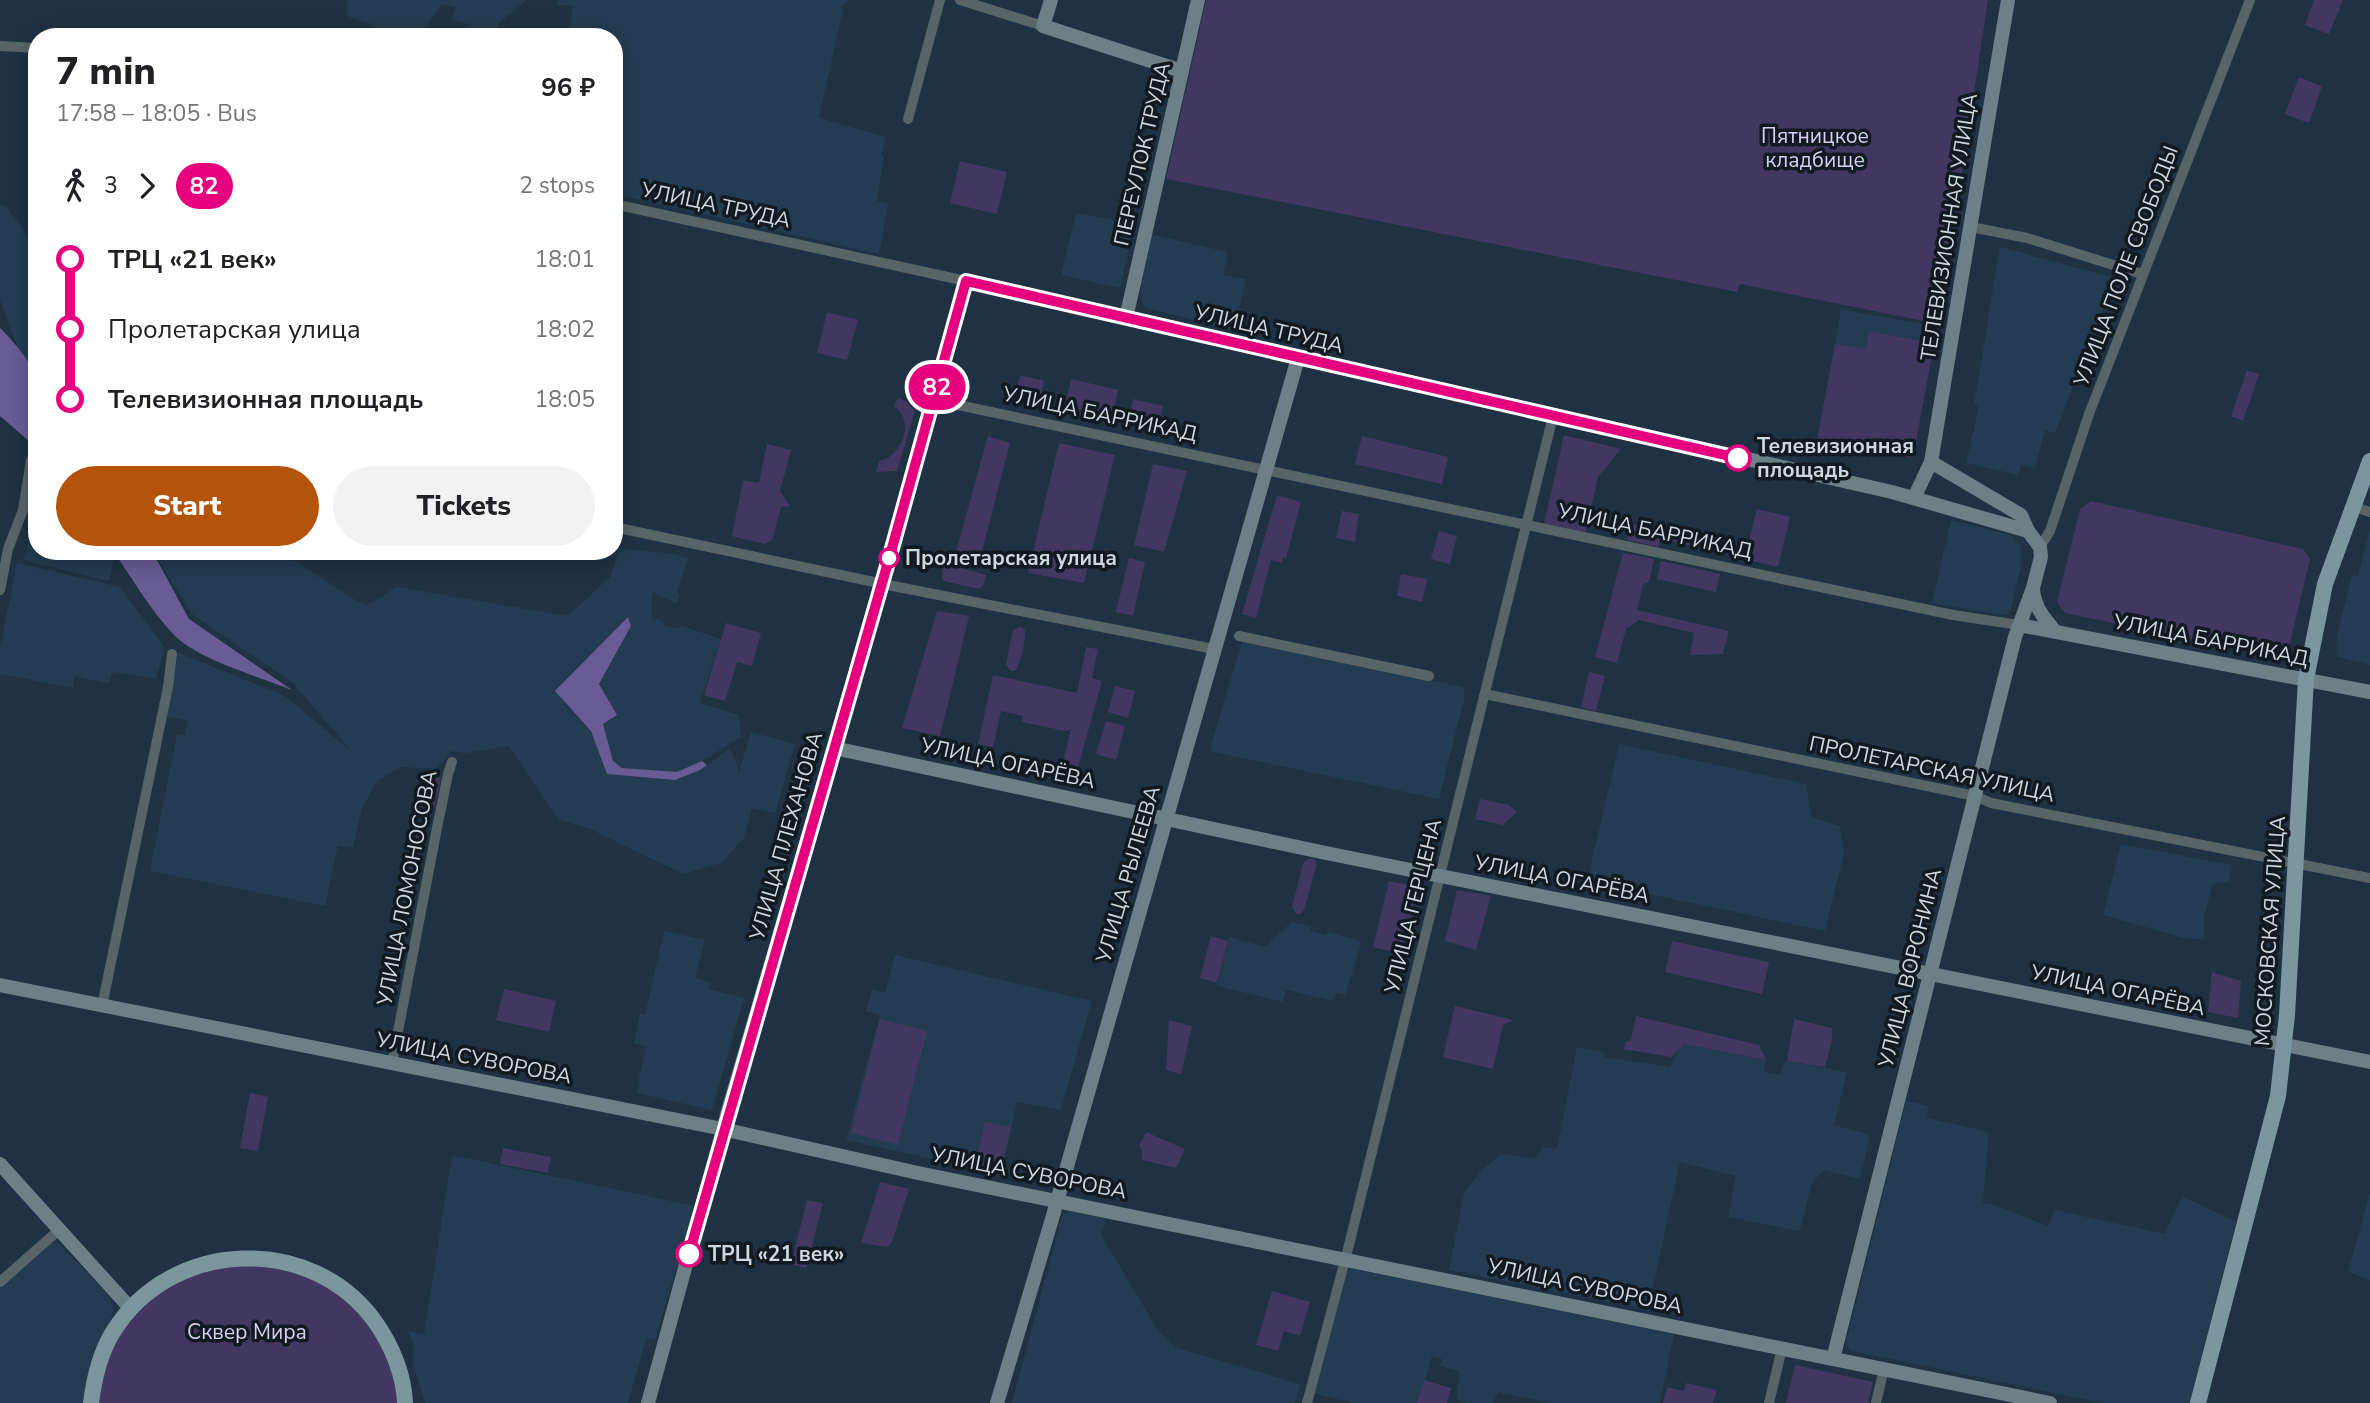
<!DOCTYPE html>
<meta charset="utf-8">
<style>
:root{--surface:#fff;--page:#f2f2f2;--text:#202124;--muted:#757577;--accent:#b45309}
body{margin:0;font-family:"Nunito Sans",sans-serif;background:var(--page);color:var(--text);height:100vh;display:flex;flex-direction:column;font-size:26px;white-space:nowrap}
*{box-sizing:border-box;margin:0}
p{font-size:23px;color:var(--muted)}
.icon{flex:none;width:38px;height:38px;fill:none;stroke:currentColor;stroke-width:2;stroke-linecap:round;stroke-linejoin:round}
.map{position:relative;flex:1;overflow:hidden}
.details{position:absolute;left:28px;top:28px;width:595px;height:532px;display:flex;flex-direction:column;background:var(--surface);border-radius:28px;box-shadow:0 4px 18px #0003}
.details>*{flex:none}
.badge{padding:0 14px;border-radius:23px;font-size:24px;line-height:46px}
.map>.badge{position:absolute;translate:-50% -50%;box-shadow:0 0 0 4px #fff}
.legs{display:flex;align-items:center;gap:10px;height:77px;padding:0 28px;font-size:23px}
.legs p{margin-inline-start:auto}
.overview{display:flex;align-items:center;justify-content:space-between;height:119px;padding:0 28px}
h1{font-size:38px;font-weight:800;line-height:52px}
.button{display:flex;gap:14px;margin-top:auto;padding:14px 28px}
.button a{flex:1;height:80px;border-radius:42px;background:var(--accent);color:#fff;font-size:28px;font-weight:800;line-height:80px;text-align:center}
.button a+a{background:var(--page);color:var(--text)}
ul{padding:0 28px;list-style:none}
li{display:flex;align-items:center;gap:24px;height:70px;font-size:26px}
li i{display:grid;place-items:center;width:10px;height:100%;margin:0 9px;background:currentColor}
li i::after{content:'';width:18px;height:18px;margin:-9px;border:5px solid;border-radius:50%;background:var(--surface)}
li p{margin-inline-start:auto}
li:first-child i{background:linear-gradient(#0000 50%,currentColor 0)}
li:last-child i{background:linear-gradient(currentColor 50%,#0000 0)}
.map>svg:first-child{display:block}
.built{fill:#233c51}
.green{fill:#423761}
.forest{fill:#695b93}
.lines{fill:none;stroke-linecap:round;stroke-linejoin:round}
.street{stroke:#576468;stroke-width:10}
.secondary{stroke:#6b8087;stroke-width:14}
.primary{stroke:#7b969f;stroke-width:16}
.line-1-casing{stroke:#fff;stroke-width:16}
.line-1{stroke:#e6007e;stroke-width:10}
.stop-1-dot{fill:#fff;stroke:#e6007e;stroke-width:3.5}
.labels{text-anchor:middle;stroke-width:7;stroke-linejoin:round;paint-order:stroke}
.park-label{font-size:21px;fill:#d7d0f3;stroke:#111921}
.street-label{font-size:21px;fill:#ccd8e2;stroke:#111921}
.stop-label{font-size:21px;font-weight:bold;fill:#ccd8e2;stroke:#111921;text-anchor:start}
</style>
<div class="map">
<svg width="2370" height="1403" viewBox="0 0 2370 1403">
<rect width="100%" height="100%" fill="#1f3243"/>
<g class="built">
<path d="M347,0H527L499,23L495,37H469L468,24L452,19L456,7L442,4L418,37H377L374,25L347,16Z"/>
<path d="M557,0H850L840,7L843,10L819,118L886,137L881,155L884,157L877,201L888,203L879,254L614,194V37H567L573,5H556Z"/>
<path d="M0,204L7,208L20,225L37,258V380L17,345L0,300Z"/>
<path d="M1076,213L1134,224L1120,288L1061,275Z"/>
<path d="M1150,234L1228,252L1223,275L1246,279L1234,330L1146,308L1142,302L1140,292Z"/>
<path d="M2000,247L2115,278L2055,433L2045,430L2035,468L2021,465L2018,475L1966,463L1979,406L1974,404Z"/>
<path d="M1841,309L1937,327L1934,344L1870,332L1866,350L1835,344Z"/>
<path d="M37,496V551H113L115,554L109,581L24,560L35,522L32,507Z"/>
<path d="M1951,520L2010,535L2021,546L2022,562L2010,613L2001,615L1932,603Z"/>
<path d="M2370,529V665L2338,657L2336,652L2337,635L2352,575L2358,576Z"/>
<path d="M619,548L675,554L688,558L677,592L680,595L677,604L653,592L651,608L653,620L656,619L663,622V625L675,628L682,626L721,639L700,703L739,715L741,737L693,767L677,773L622,768L613,762L603,724L617,715L599,684L631,626L562,701L591,731L607,774L675,780L698,771L729,749L735,758L739,772L751,732L795,744L775,813L752,808L744,838L721,863L683,874L590,829L558,819L509,746L466,753L451,751L437,769L401,767L378,780L362,808L353,848L338,846L325,906L150,871L177,734L185,736L188,721L167,717L178,653L285,696L352,752L293,683L192,614L153,551H280L355,600L368,605L396,587L568,616L611,576Z"/>
<path d="M17,563L120,587L165,647L156,679L112,672L109,684L75,676L73,688L5,675L0,676V647Z"/>
<path d="M1242,642L1463,687L1465,696L1439,799L1209,751Z"/>
<path d="M1619,744L1806,784L1811,817L1840,826L1844,853L1825,931L1587,881Z"/>
<path d="M2121,844L2232,865L2229,882L2213,884L2204,916V939H2187L2103,915Z"/>
<path d="M1292,922L1312,926L1310,931L1326,935L1328,932L1358,940L1361,944L1345,995L1336,993L1334,1001L1286,990L1283,1002L1217,986L1229,937L1265,947Z"/>
<path d="M664,931L705,940L695,978L710,982L709,989L744,998L712,1110L636,1093L646,1046L634,1043L640,1014L645,1015Z"/>
<path d="M895,955L1092,1001L1061,1110L1017,1102L1001,1174L846,1140L880,1015L866,1011L872,989L885,993Z"/>
<path d="M1684,1044L1766,1060L1764,1072L1780,1075L1783,1064L1787,1061L1847,1072L1834,1125L1870,1135L1860,1179L1824,1170L1812,1183L1800,1231L1728,1217L1736,1176L1680,1162L1648,1310L1449,1270L1464,1193L1482,1170L1501,1154L1534,1158L1543,1147L1557,1149L1577,1047L1604,1052V1057L1670,1067L1678,1049Z"/>
<path d="M1906,1101L1929,1106L1927,1118L1989,1132L1983,1203L1995,1205L2048,1226L2055,1210L2165,1234L2182,1196L2236,1222L2190,1403H2102L1852,1351L1847,1346V1339Z"/>
<path d="M452,1155L695,1206L655,1340L646,1339L628,1403H425L413,1363L414,1344L408,1331L424,1334Z"/>
<path d="M2370,1192V1280L2348,1272Z"/>
<path d="M1070,1211L1106,1219L1101,1235L1159,1332L1177,1348L1300,1384L1295,1403H1012L1062,1216Z"/>
<path d="M57,1242L102,1288L110,1298L113,1311L111,1321L101,1339L85,1403H0V1288L49,1245Z"/>
<path d="M1353,1269L1674,1334L1660,1403H1549L1498,1392L1493,1403H1469L1457,1400L1459,1371L1440,1366L1442,1359L1432,1356L1418,1403H1352L1314,1393L1347,1272Z"/>
</g>
<g class="green">
<path d="M1206,0H1988L1939,324L1740,284L1737,292L1727,290L1166,179Z"/>
<path d="M2314,0H2343L2329,34L2305,25Z"/>
<path d="M2299,77L2322,86L2309,123L2285,114Z"/>
<path d="M960,161L1007,172L997,214L950,203Z"/>
<path d="M827,312L858,320L847,360L817,353Z"/>
<path d="M1869,331L1934,344L1913,458L1817,440L1835,344L1866,349Z"/>
<path d="M2247,370L2259,374L2243,421L2231,416Z"/>
<path d="M1020,375L1044,381L1039,402L1014,397Z"/>
<path d="M1071,379L1118,390L1112,417L1065,406Z"/>
<path d="M898,398L905,401L915,411L897,471L876,472L879,461C897,459 912,431 902,415C900,411 897,409 894,406Z"/>
<path d="M1133,399L1163,406L1159,426L1129,419Z"/>
<path d="M1564,435L1621,449L1598,477L1585,534L1544,524Z"/>
<path d="M988,436L1010,443L978,567L954,559Z"/>
<path d="M1362,436L1448,457L1442,484L1355,464Z"/>
<path d="M1059,443L1115,455L1084,583L1028,573Z"/>
<path d="M767,444L791,450L780,491L790,506L781,507L772,540L765,544L732,536L743,480L759,483Z"/>
<path d="M1153,464L1187,471L1164,552L1134,545Z"/>
<path d="M1277,495L1301,502L1286,558L1283,557L1282,563L1271,560L1256,618L1242,614Z"/>
<path d="M2091,501L2303,549L2310,559L2289,647L2281,663L2276,662V657L2065,613L2057,602L2080,509Z"/>
<path d="M1757,509L1790,517L1778,567L1744,559Z"/>
<path d="M1342,511L1359,514L1355,542L1336,538Z"/>
<path d="M1631,524L1711,541L1710,550L1660,539L1658,547L1627,540Z"/>
<path d="M1439,531L1457,536L1450,564L1431,559Z"/>
<path d="M1623,553L1654,559L1649,582L1643,584L1637,610L1729,631L1723,654L1690,655L1694,633L1639,620L1626,629L1617,663L1595,657Z"/>
<path d="M1129,558L1145,562L1133,616L1116,612Z"/>
<path d="M1661,561L1720,574L1716,592L1657,579Z"/>
<path d="M947,564L986,575L983,586L979,589L944,581L942,578L943,566Z"/>
<path d="M1401,574L1427,579L1422,602L1397,596Z"/>
<path d="M937,611L969,616L940,736L902,728Z"/>
<path d="M726,623L761,633L752,666L737,662L725,701L704,695Z"/>
<path d="M1020,626L1025,630C1025,642 1022,660 1015,671H1011L1006,665L1012,633L1015,629Z"/>
<path d="M1086,647L1098,649L1092,678L1102,681L1075,778L1060,775L1071,729L1066,731L1022,722L1023,716L1001,711L993,747L978,744L993,675L1077,693Z"/>
<path d="M1589,672L1605,676L1596,711L1581,707Z"/>
<path d="M1115,686L1135,691L1128,718L1108,712Z"/>
<path d="M1106,721L1125,726L1116,760L1096,754Z"/>
<path d="M436,777L441,778L434,809L424,830L409,895L405,894L419,829L430,808Z"/>
<path d="M1480,799L1509,805L1517,812L1503,825L1475,819Z"/>
<path d="M1312,858L1316,861V867L1304,910L1300,914H1296L1292,907L1303,864L1306,860Z"/>
<path d="M1389,881L1412,886L1409,899L1415,900L1401,954L1373,947Z"/>
<path d="M1457,890L1491,896L1476,950L1445,941Z"/>
<path d="M1211,936L1228,941L1217,983L1200,978Z"/>
<path d="M1672,941L1769,962L1762,994L1665,972Z"/>
<path d="M2212,972L2241,981L2238,1018L2208,1012Z"/>
<path d="M504,989L556,1001L549,1032L496,1020Z"/>
<path d="M1455,1006L1514,1020L1503,1025L1493,1069L1443,1057Z"/>
<path d="M1636,1016L1759,1045L1766,1060L1684,1044L1671,1057L1624,1049L1625,1042L1631,1040Z"/>
<path d="M880,1019L927,1031L898,1145L851,1133Z"/>
<path d="M1794,1019L1832,1028V1040L1825,1067L1787,1061Z"/>
<path d="M1169,1020L1192,1026L1181,1074L1166,1070Z"/>
<path d="M250,1093L268,1097L258,1151L240,1148Z"/>
<path d="M985,1122L1011,1127L1003,1162L977,1156Z"/>
<path d="M1146,1132L1185,1149L1176,1168L1142,1160V1151L1139,1146Z"/>
<path d="M503,1148L551,1157L548,1173L500,1164Z"/>
<path d="M880,1182L909,1189L892,1242L887,1247L861,1243Z"/>
<path d="M807,1200L823,1203L806,1268L791,1264Z"/>
<path d="M242,1262C259,1264 278,1265 295,1269C303,1271 312,1278 319,1282C366,1309 392,1349 398,1403H97C101,1353 133,1300 179,1278C198,1269 222,1267 242,1262Z"/>
<path d="M1272,1291L1310,1302L1300,1336L1284,1331L1278,1351L1256,1345Z"/>
<path d="M1795,1365L1873,1382L1868,1403H1786Z"/>
<path d="M1424,1380L1451,1388L1447,1403H1417Z"/>
<path d="M1686,1383L1717,1390L1713,1403H1663L1667,1387L1684,1391Z"/>
</g>
<g class="forest">
<path d="M0,328C17,345 48,378 34,404L37,409V456L29,441L0,416Z"/>
<path d="M113,551H152L189,619L292,690C260,677 197,659 174,635C150,610 133,579 113,551Z"/>
<path d="M628,617L631,626L599,684L617,715L603,724L613,761L622,768L677,772L702,761L707,765L698,771L675,780L607,774L591,731L555,691Z"/>
</g>
<g class="lines">
<g class="street">
<path d="M960,0L1043,26"/>
<path d="M0,46L37,48"/>
<path d="M908,119L940,0"/>
<path d="M614,204L966,281"/>
<path d="M1971,227L2027,238L2142,274"/>
<path d="M934,400L1953,615L2019,625"/>
<path d="M2352,506L2370,512"/>
<path d="M614,527L893,586L1214,649"/>
<path d="M2040,547L2050,531L2089,414L2250,0"/>
<path d="M0,590L8,549L23,510L31,460"/>
<path d="M1239,636L1429,676"/>
<path d="M1485,694L1975,796L1991,803L2370,878"/>
<path d="M102,1006L168,687L172,654"/>
<path d="M392,1063L436,833L448,774L452,762"/>
<path d="M0,1282L60,1229"/>
<path d="M1307,1403L1349,1245L1553,416"/>
<path d="M1769,1403L1782,1348"/>
<path d="M1876,1403L1884,1369"/>
</g>
<g class="secondary">
<path d="M1051,0L1043,26L1182,71"/>
<path d="M1126,318L1198,0"/>
<path d="M1914,498L1931,462L2008,0"/>
<path d="M2033,590C2035,607 2043,617 2054,630"/>
<path d="M2019,625L2370,692"/>
<path d="M834,748L1326,853L2370,1062"/>
<path d="M0,985L718,1128L918,1173L2050,1403"/>
<path d="M0,1164L131,1309"/>
<path d="M1833,1359L2015,637L2033,588L2041,557L2040,547L2028,531L2021,515L1931,462"/>
<path d="M648,1403L728,1111L891,552L966,281L1892,492L2028,531"/>
<path d="M997,1403L1052,1219L1298,358"/>
</g>
<g class="primary">
<path d="M91,1403C94,1379 100,1353 113,1332C171,1238 313,1233 376,1323C392,1346 404,1375 405,1403"/>
<path d="M2198,1403L2278,1096L2287,1015L2306,679L2325,584L2370,461"/>
</g>
</g>
<g class="lines">
<g class="line-1-casing">
<path id="line-1" d="M689,1254L891,552L966,281L1738,458"/>
</g>
<use href="#line-1" class="line-1"/>
</g>
<g class="stop-1-dot">
<circle cx="1738" cy="458" r="12"/>
<circle cx="889" cy="558" r="9"/>
<circle cx="689" cy="1254" r="12"/>
</g>
<g class="labels">
<g class="park-label">
<text x="1815" y="143">Пятницкое<tspan x="1815" dy="24">кладбище</tspan></text>
<text x="247" y="1339">Сквер Мира</text>
</g>
<g class="street-label">
<text transform="translate(1142 154) rotate(-77)" y="7">ПЕРЕУЛОК ТРУДА</text>
<text transform="translate(716 205) rotate(12)" y="7">УЛИЦА ТРУДА</text>
<text transform="translate(1949 227) rotate(-81)" y="7">ТЕЛЕВИЗИОННАЯ УЛИЦА</text>
<text transform="translate(2126 266) rotate(-69)" y="7">УЛИЦА ПОЛЕ СВОБОДЫ</text>
<text transform="translate(1269 329) rotate(13)" y="7">УЛИЦА ТРУДА</text>
<text transform="translate(1100 414) rotate(12)" y="7">УЛИЦА БАРРИКАД</text>
<text transform="translate(1655 531) rotate(12)" y="7">УЛИЦА БАРРИКАД</text>
<text transform="translate(2211 640) rotate(11)" y="7">УЛИЦА БАРРИКАД</text>
<text transform="translate(1008 763) rotate(12)" y="7">УЛИЦА ОГАРЁВА</text>
<text transform="translate(1932 769) rotate(12)" y="7">ПРОЛЕТАРСКАЯ УЛИЦА</text>
<text transform="translate(786 836) rotate(-74)" y="7">УЛИЦА ПЛЕХАНОВА</text>
<text transform="translate(1128 874) rotate(-74)" y="7">УЛИЦА РЫЛЕЕВА</text>
<text transform="translate(1562 879) rotate(11)" y="7">УЛИЦА ОГАРЁВА</text>
<text transform="translate(407 888) rotate(-79)" y="7">УЛИЦА ЛОМОНОСОВА</text>
<text transform="translate(1413 906) rotate(-76)" y="7">УЛИЦА ГЕРЦЕНА</text>
<text transform="translate(2270 931) rotate(-86)" y="7">МОСКОВСКАЯ УЛИЦА</text>
<text transform="translate(1910 968) rotate(-76)" y="7">УЛИЦА ВОРОНИНА</text>
<text transform="translate(2118 990) rotate(12)" y="7">УЛИЦА ОГАРЁВА</text>
<text transform="translate(474 1058) rotate(11)" y="7">УЛИЦА СУВОРОВА</text>
<text transform="translate(1029 1173) rotate(11)" y="7">УЛИЦА СУВОРОВА</text>
<text transform="translate(1585 1286) rotate(12)" y="7">УЛИЦА СУВОРОВА</text>
</g>
<g class="stop-label">
<text x="1757" y="453">Телевизионная<tspan x="1757" dy="24">площадь</tspan></text>
<text x="905" y="565">Пролетарская улица</text>
<text x="708" y="1261">ТРЦ «21 век»</text>
</g>
</g>
</svg>
<b class="badge" style="left:937px;top:387px;background:#e6007e;color:#fff">82</b>
<section class="details">
<div class="overview"><div><h1>7 min</h1><p>17:58 – 18:05 · Bus</p></div><b>96 ₽</b></div>
<div class="legs"><svg class="icon" aria-label="walk" viewBox="0 0 24 24"><circle cx="13" cy="4" r="2"/><path d="M13 8l-2 6 4 7M11 14l-3 7M7 12l3-4h3l4 4"/></svg>3<svg class="icon" aria-label="forward" viewBox="0 0 24 24"><path d="M9 5l7 7-7 7"/></svg><b class="badge" style="background:#e6007e;color:#fff">82</b><p>2 stops</p></div>
<ul>
<li><i style="color:#e6007e"></i><b>ТРЦ «21 век»</b><p>18:01</p></li>
<li><i style="color:#e6007e"></i><span>Пролетарская улица</span><p>18:02</p></li>
<li><i style="color:#e6007e"></i><b>Телевизионная площадь</b><p>18:05</p></li>
</ul>
<div class="button"><a>Start</a><a>Tickets</a></div>
</section>
</div>
